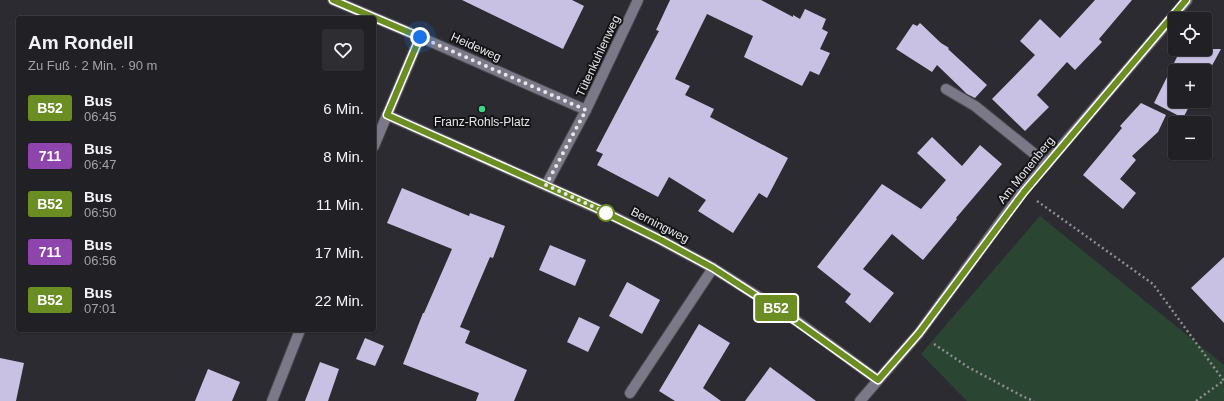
<!DOCTYPE html>
<html lang="de">
<meta charset="utf-8">
<style>
:root{--surface:#212025;--page:#2d2d32;--text:#f1f3f6;--muted:#a2a3a7;--line:#3e3e42}
body{margin:0;font-family:Helvetica,sans-serif;background:var(--page);color:var(--text);height:100vh;display:flex;flex-direction:column;font-size:15px;white-space:nowrap}
*{box-sizing:border-box;margin:0}
p{font-size:13px;color:var(--muted)}
.icon{flex:none;width:22px;height:22px;fill:none;stroke:currentColor;stroke-width:2;stroke-linecap:round;stroke-linejoin:round}
.map{position:relative;flex:1;overflow:hidden}
.side{position:absolute;left:16px;top:16px;width:360px;height:316px;display:flex;flex-direction:column;background:var(--surface);border-radius:4px;box-shadow:0 1px 3px #0004,0 0 0 1px var(--line)}
.side>*{flex:none}
.badge{padding:0 8px;border-radius:3px;font-size:14px;line-height:26px}
.controls{position:absolute;left:1168px;top:12px;display:grid;gap:8px}
.controls a{display:grid;place-items:center;width:44px;height:44px;border-radius:4px;background:var(--surface);box-shadow:0 1px 3px #0004,0 0 0 1px var(--line);font-size:20px}
.you{position:absolute;width:20px;height:20px;margin:-10px;border:3px solid #fff;border-radius:50%;background:#1a73e8;box-shadow:0 0 0 6px #1a73e833}
.map>.badge{position:absolute;translate:-50% -50%;box-shadow:0 0 0 2px #fff}
.round{display:grid;place-items:center;flex:none;width:42px;height:42px;border-radius:4px;background:var(--page)}
.overview{display:flex;align-items:center;justify-content:space-between;height:68px;padding:0 12px}
h1{font-size:19px;font-weight:700;line-height:30px}
ul{padding:0;list-style:none}
li{display:flex;align-items:center;gap:12px;height:48px;padding:0 12px}
li div{flex:1}
li b{display:block;font-size:15px}
li em{font-style:normal}
li .badge{min-width:44px;font-weight:700;text-align:center}
.map>svg:first-child{display:block}
.green{fill:#2b4533}
.building{fill:#c9c1e4}
.lines{fill:none;stroke-linecap:round;stroke-linejoin:round}
.minor-casing{stroke:#4a494f;stroke-width:12}
.path{stroke:#8f8e93;stroke-width:2.5;stroke-dasharray:2 3;stroke-linecap:butt}
.minor{stroke:#7b7887;stroke-width:10}
.line-casing{stroke:#fff;stroke-width:9}
.line{stroke:#6b8e23;stroke-width:6}
.walk{stroke:#e7e6ea;stroke-width:4;stroke-dasharray:0 7.2}
.poi-dot{fill:#38d880;stroke:#141417;stroke-width:1.5}
.stop-dot{fill:#fff;stroke:#6b8e23;stroke-width:2}
.labels{text-anchor:middle;stroke-width:4;stroke-linejoin:round;paint-order:stroke}
.street-label{font-size:12px;fill:#e7e6ea;stroke:#141417}
.poi-label{font-size:12px;fill:#e7e6ea;stroke:#141417}
</style>
<div class="map">
<svg width="1224" height="401" viewBox="0 0 1224 401">
<rect width="100%" height="100%" fill="#2c2b31"/>
<path class="green" d="M1040,216L1224,365V401H967L921,354Z"/>
<g class="building">
<path d="M462,0H572L584,6L563,49Z"/>
<path d="M670,0H761L793,17V15L800,19L805,9L826,19L822,29L828,32L820,49L830,53L819,75L810,71L802,86L744,57L753,36L707,14L675,79L690,86L685,95L714,109L710,117L788,158L767,198L759,193L733,233L698,211L706,200L669,177L658,197L597,165L603,154L596,151L659,31L656,30Z"/>
<path d="M1095,0H1132L1099,39L1102,42L1075,70L1067,62L1037,95L1049,107L1025,131L992,99L1035,55L1020,41L1040,19L1060,38Z"/>
<path d="M920,23L941,43L949,48L948,49L987,85L975,98L967,94L937,65L932,72L896,49L913,24L917,26Z"/>
<path d="M1181,49H1221L1209,71H1206L1205,74V71H1175V101H1192L1183,118L1154,103Z"/>
<path d="M1141,103L1166,115L1158,132L1132,156L1136,160L1120,179L1136,193L1123,209L1083,175L1122,128L1120,126Z"/>
<path d="M932,137L962,166L980,145L1002,164L956,218L957,219L923,260L892,234L863,269L894,293L870,323L845,302L851,294L817,267L882,184L921,209L946,180L917,153Z"/>
<path d="M402,188L469,216L470,213L505,226L493,258L490,257L460,327L470,331L465,343L527,370L514,401H476L479,393L403,364L423,313H424L452,249L387,223Z"/>
<path d="M550,245L586,260L575,286L539,270Z"/>
<path d="M1224,257V323L1191,288Z"/>
<path d="M627,282L660,300L642,334L609,316Z"/>
<path d="M579,317L600,327L588,352L567,342Z"/>
<path d="M699,324L730,343L703,388L721,401H675L659,391Z"/>
<path d="M365,338L384,346L375,366L356,359Z"/>
<path d="M0,358L24,363L16,401H0Z"/>
<path d="M320,362L339,369L328,401H305Z"/>
<path d="M770,367L816,401H745Z"/>
<path d="M208,369L240,382L232,401H195Z"/>
</g>
<g class="lines">
<g class="minor-casing">
<g id="minor">
<path d="M333,0L420,37L586,110"/>
<path d="M946,89L975,106L1047,164"/>
<path d="M387,115L609,214L661,240L713,268L797,321L878,380"/>
<path d="M374,146L420,37"/>
<path d="M546,185L586,110L638,0"/>
<path d="M630,393L713,268"/>
<path d="M272,401L300,330"/>
<path d="M860,401L919,333L1023,191L1187,0"/>
</g>
</g>
<g class="path">
<path d="M1037,201L1153,284L1224,381"/>
<path d="M934,344L968,367L1024,397L1034,401"/>
<path d="M1196,401L1223,381"/>
</g>
<use href="#minor" class="minor"/>
</g>
<g class="lines">
<g class="line-casing">
<path id="line" d="M333,0L420,37L387,115L596,208L661,240L713,268L797,322L878,380L919,333L1024,192L1186,0"/>
</g>
<use href="#line" class="line"/>
<path class="walk" d="M420,37L586,110L546,185L609,214L606,213"/>
</g>
<circle class="poi-dot" cx="482" cy="109" r="4"/>
<circle class="stop-dot" cx="606" cy="213" r="8"/>
<g class="labels">
<g class="street-label">
<text transform="translate(476 47) rotate(24)" y="4">Heideweg</text>
<text transform="translate(598 56) rotate(-65)" y="4">Tütenkuhlenweg</text>
<text transform="translate(1026 170) rotate(-51)" y="4">Am Monenberg</text>
<text transform="translate(660 225) rotate(27)" y="4">Berningweg</text>
</g>
<g class="poi-label">
<text x="482" y="126">Franz-Rohls-Platz</text>
</g>
</g>
</svg>
<div class="controls">
<a><svg class="icon" aria-label="locate" viewBox="0 0 24 24"><circle cx="12" cy="12" r="6"/><path d="M12 2v4M12 18v4M2 12h4M18 12h4"/></svg></a>
<a>+</a>
<a>−</a>
</div>
<div class="you" style="left:420px;top:37px"></div>
<b class="badge" style="left:776px;top:308px;background:#6b8e23;color:#fff">B52</b>
<section class="side">
<div class="overview"><div><h1>Am Rondell</h1><p>Zu Fuß · 2 Min. · 90 m</p></div><a class="round"><svg class="icon" aria-label="heart" viewBox="0 0 24 24"><path d="M12 20l-8-8c-3-5 5-10 8-4 3-6 11-1 8 4z"/></svg></a></div>
<ul>
<li><span class="badge" style="background:#6b8e23;color:#fff">B52</span><div><b>Bus</b><p>06:45</p></div><em>6 Min.</em></li>
<li><span class="badge" style="background:#8e44ad;color:#fff">711</span><div><b>Bus</b><p>06:47</p></div><em>8 Min.</em></li>
<li><span class="badge" style="background:#6b8e23;color:#fff">B52</span><div><b>Bus</b><p>06:50</p></div><em>11 Min.</em></li>
<li><span class="badge" style="background:#8e44ad;color:#fff">711</span><div><b>Bus</b><p>06:56</p></div><em>17 Min.</em></li>
<li><span class="badge" style="background:#6b8e23;color:#fff">B52</span><div><b>Bus</b><p>07:01</p></div><em>22 Min.</em></li>
</ul>
</section>
</div>
